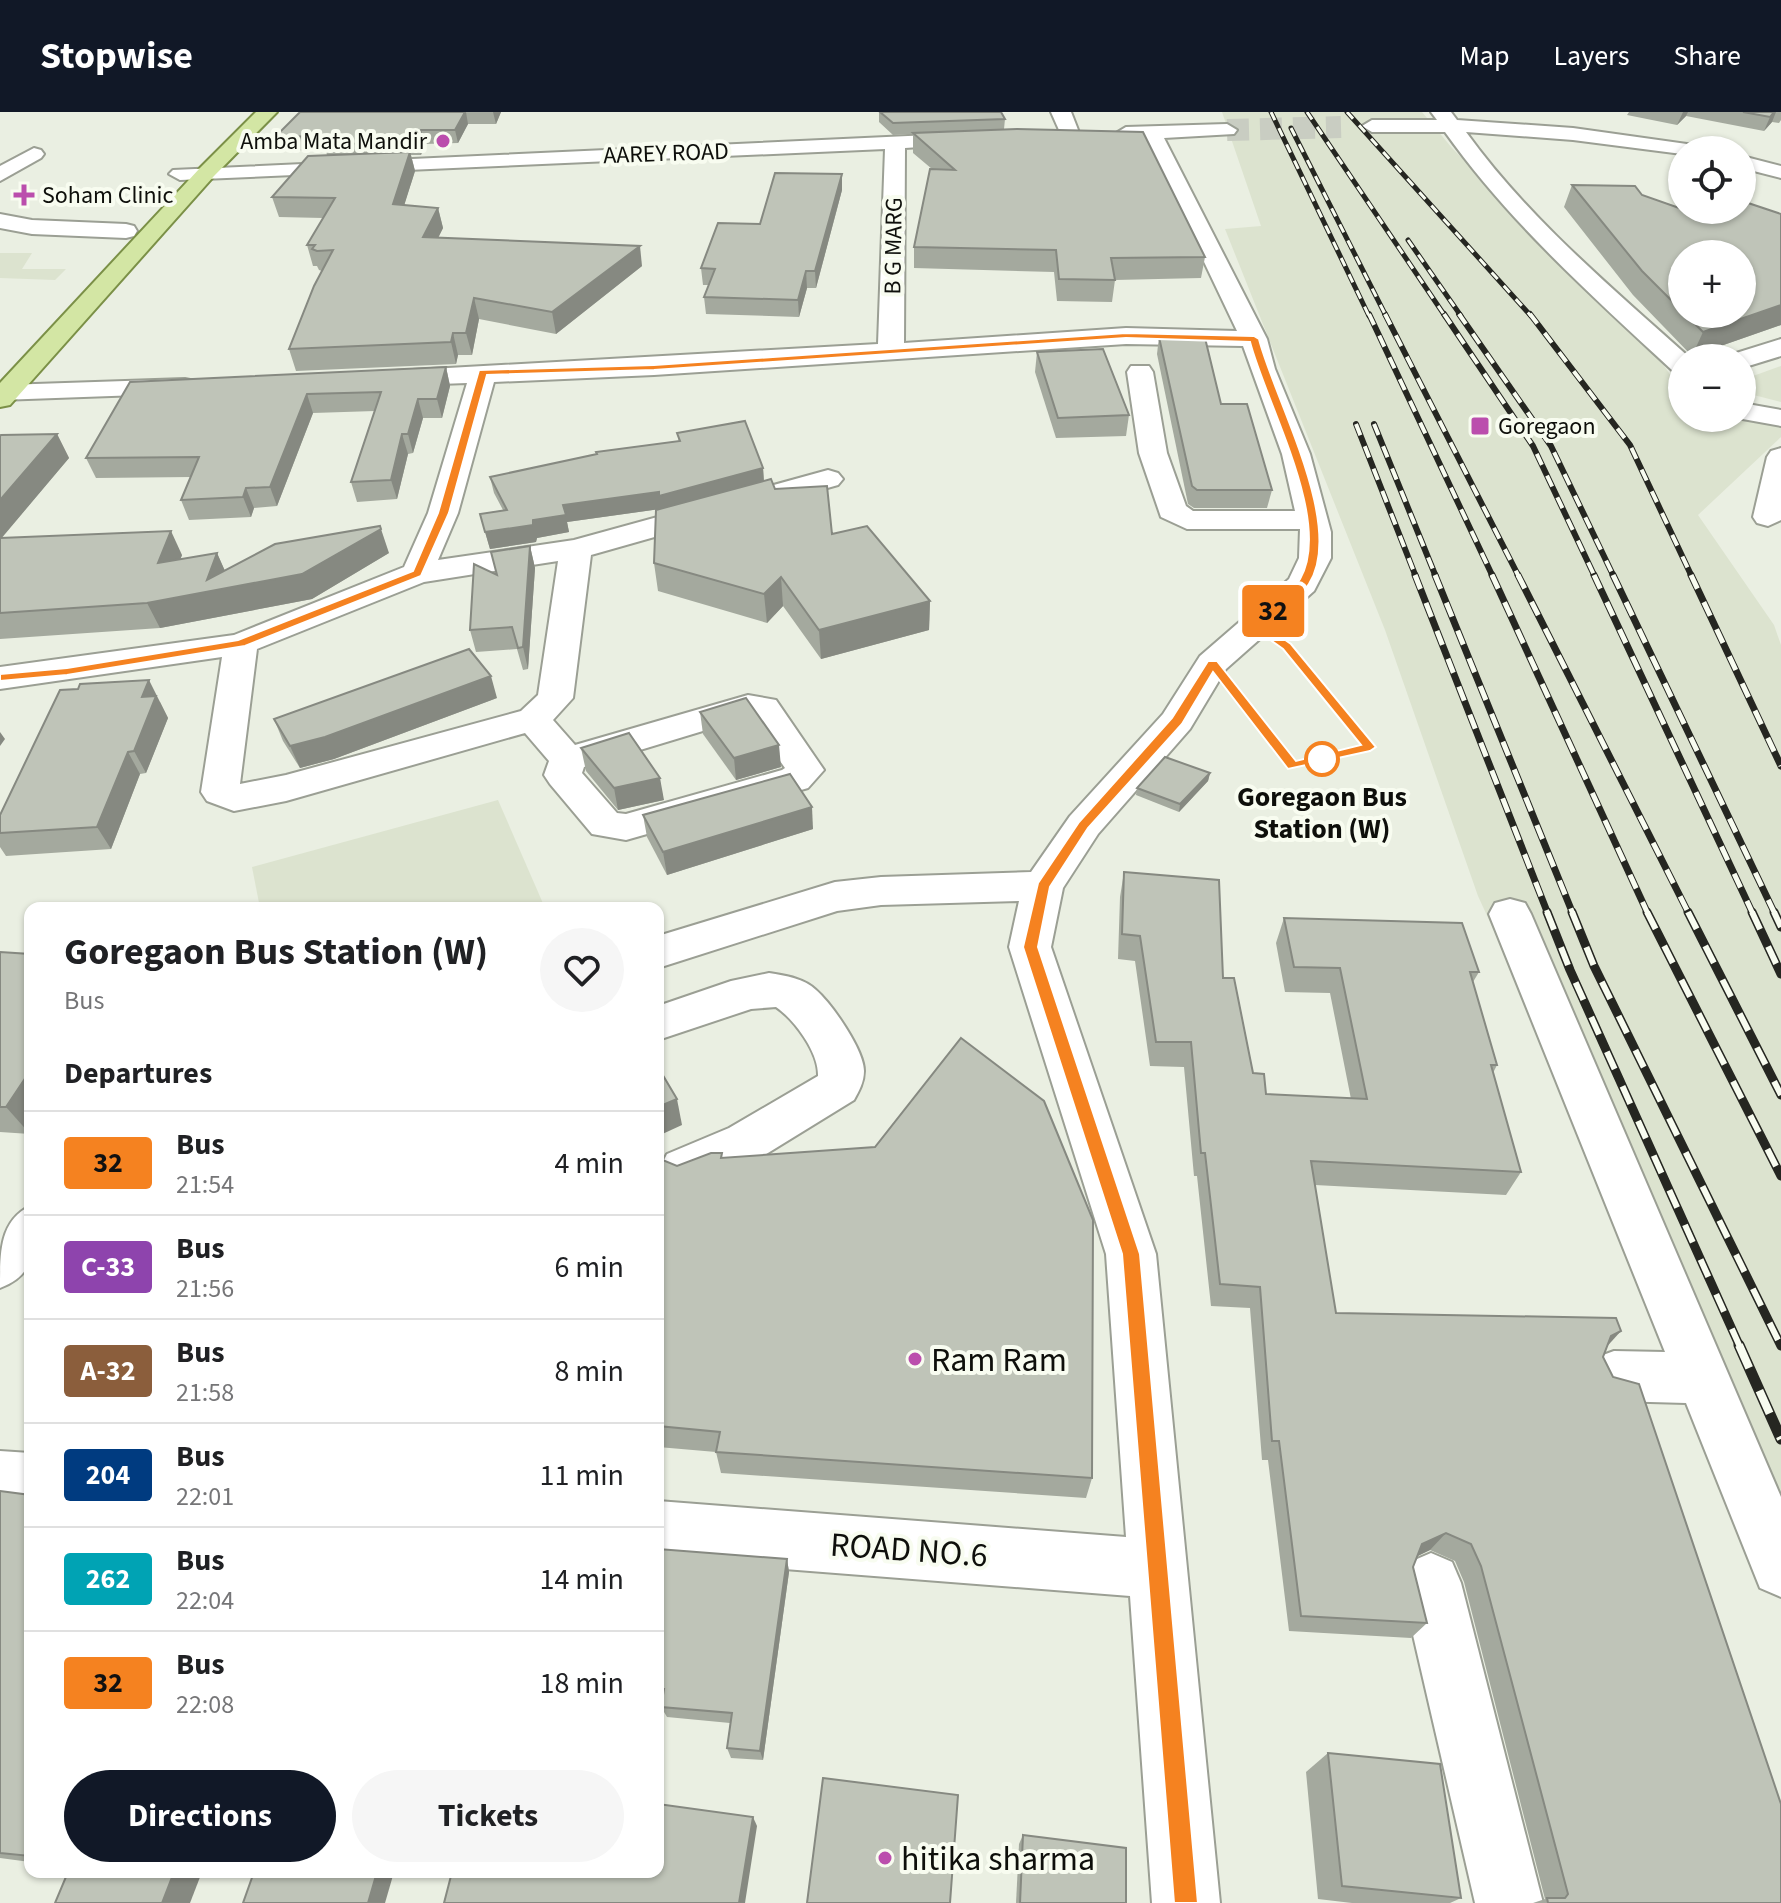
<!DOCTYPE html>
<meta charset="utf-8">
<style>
:root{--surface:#fff;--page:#f6f6f6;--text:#202124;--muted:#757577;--line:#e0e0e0;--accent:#111827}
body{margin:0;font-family:"Source Sans 3",sans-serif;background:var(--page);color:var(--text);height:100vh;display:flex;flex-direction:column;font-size:30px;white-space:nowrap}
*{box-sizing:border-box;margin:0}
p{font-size:26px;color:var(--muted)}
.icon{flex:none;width:44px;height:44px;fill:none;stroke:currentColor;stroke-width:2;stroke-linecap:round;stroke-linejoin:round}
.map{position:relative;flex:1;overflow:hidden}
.panel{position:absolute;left:24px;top:790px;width:640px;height:976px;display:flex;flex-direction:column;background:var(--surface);border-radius:16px;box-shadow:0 2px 6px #0004}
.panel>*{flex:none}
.badge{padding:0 16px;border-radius:6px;font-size:28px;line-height:52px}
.tools{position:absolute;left:1668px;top:24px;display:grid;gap:16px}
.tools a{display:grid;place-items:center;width:88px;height:88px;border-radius:50%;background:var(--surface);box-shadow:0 2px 6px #0004;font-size:40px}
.map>.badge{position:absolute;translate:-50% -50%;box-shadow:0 0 0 4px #fff}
h2{padding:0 40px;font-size:30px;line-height:72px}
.round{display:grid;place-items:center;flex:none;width:84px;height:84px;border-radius:42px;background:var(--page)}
.head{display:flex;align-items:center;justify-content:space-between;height:136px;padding:0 40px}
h1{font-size:38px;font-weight:700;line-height:60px}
.button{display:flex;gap:16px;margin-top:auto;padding:16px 40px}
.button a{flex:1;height:92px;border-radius:48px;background:var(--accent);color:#fff;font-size:32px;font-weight:700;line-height:92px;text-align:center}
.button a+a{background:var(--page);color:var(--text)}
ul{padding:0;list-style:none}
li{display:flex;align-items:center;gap:24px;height:104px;padding:0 40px;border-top:2px solid var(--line)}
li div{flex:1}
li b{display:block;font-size:30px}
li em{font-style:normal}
li .badge{min-width:88px;font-weight:700;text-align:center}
header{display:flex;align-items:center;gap:48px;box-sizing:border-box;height:112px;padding:0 40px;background:var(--accent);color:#fff}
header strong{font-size:38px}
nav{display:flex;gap:44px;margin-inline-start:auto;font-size:28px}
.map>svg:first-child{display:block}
.built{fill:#dce3cf}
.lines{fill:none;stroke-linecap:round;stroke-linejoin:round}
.minor-tunnel{stroke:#c9cdc2;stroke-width:22;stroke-dasharray:22 11;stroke-linecap:butt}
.minor-casing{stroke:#9b9f94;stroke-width:4}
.major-casing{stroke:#7b9047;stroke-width:4}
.minor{fill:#fff;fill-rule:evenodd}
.major{fill:#d3e6a4;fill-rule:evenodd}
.rail-far4-casing{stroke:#252621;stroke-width:5}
.rail-far3-casing{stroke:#252621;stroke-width:6}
.rail-far2-casing{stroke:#252621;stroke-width:7}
.rail-far1-casing{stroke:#252621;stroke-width:9}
.rail-casing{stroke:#252621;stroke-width:11}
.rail-far4{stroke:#f8fcf0;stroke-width:3;stroke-dasharray:9;stroke-linecap:butt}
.rail-far3{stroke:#f8fcf0;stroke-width:4;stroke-dasharray:12;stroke-linecap:butt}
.rail-far2{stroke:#f8fcf0;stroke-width:5;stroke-dasharray:15;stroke-linecap:butt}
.rail-far1{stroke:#f8fcf0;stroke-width:6;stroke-dasharray:19;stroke-linecap:butt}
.rail{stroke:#f8fcf0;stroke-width:8;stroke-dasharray:25;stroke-linecap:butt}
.wall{fill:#a4a99e;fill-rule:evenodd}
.shaded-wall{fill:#868981}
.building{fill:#bfc4b8;stroke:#868981;stroke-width:2}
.line{fill:#f58220;stroke:#fff;stroke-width:2}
.poi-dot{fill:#bb4ead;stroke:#f8fcf0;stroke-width:3}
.stop-dot{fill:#fff;stroke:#f58220;stroke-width:4}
.labels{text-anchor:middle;stroke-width:8;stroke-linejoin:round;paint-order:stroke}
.far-poi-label{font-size:24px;fill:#0e0f0b;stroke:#f8fcf0;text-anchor:start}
.far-street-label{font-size:24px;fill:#0e0f0b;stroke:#f8fcf0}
.stop-label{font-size:28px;font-weight:bold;fill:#0e0f0b;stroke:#f8fcf0}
.near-poi-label{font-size:34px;fill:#0e0f0b;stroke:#f8fcf0;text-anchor:start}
.near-street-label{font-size:34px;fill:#0e0f0b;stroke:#f8fcf0}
</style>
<header>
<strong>Stopwise</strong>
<nav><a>Map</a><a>Layers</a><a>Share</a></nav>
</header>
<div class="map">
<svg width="1781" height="1791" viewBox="0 0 1781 1791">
<rect width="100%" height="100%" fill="#eaefe2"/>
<g class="built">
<path d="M1222,0H1422L1452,36L1656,242L1682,280V306L1742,304L1781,315V325L1698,403L1774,513L1781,533V1468L1581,1008L1478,784L1385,518L1225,117L1261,114Z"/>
<path d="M0,141H32L22,157H66L55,168L0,166Z"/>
<path d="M1781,254V290L1742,280V268Z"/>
<path d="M498,688L545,796H260L252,755Z"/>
</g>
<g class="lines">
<path class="minor-tunnel" d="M1227,18L1341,15"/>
<g class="minor-casing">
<g id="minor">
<path d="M1051,0H1071L1080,23L1077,27H1063Z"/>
<path d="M1431,0H1451L1457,8L1573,16L1701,34L1704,38H1682V42L1573,28L1466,20C1528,106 1611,175 1690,246H1682V261L1673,259C1592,184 1509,110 1445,20H1372L1362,14L1372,8H1437Z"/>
<path d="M1227,12L1237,18L1234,22L1164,26L1267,227L1275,257L1310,342L1331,420V446L1314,479L1226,557L1190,617L1098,722L1063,776L1051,835L1156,1142L1220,1791H1152L1130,1484L658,1447V1389L1126,1425L1106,1142L1009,835L1019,789L881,793L837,799L658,856V824L835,770L881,765L1031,760L1070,704L1163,602L1200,544L1289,467L1299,446L1300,417H1187L1161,405L1139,341L1127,260L1131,254H1149L1153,260L1167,341L1186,394L1193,399H1295L1282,342L1243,234L1126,232L654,263L494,270L458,401L438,448L574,428L828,358L838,361L843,367L838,373L591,443L573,586L553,608L575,633L748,583L776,588L824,658L808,676L626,728L592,722L550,672L544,663L549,649L525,621L286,689L234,699L207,689L201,680L222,545L0,577V555L234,523L404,455L428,401L467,271L386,274L377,272L373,266L377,260L878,232L885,37L180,68L169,62L173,58L973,21L980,23L983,27L980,31L905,36L904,231L1126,216L1237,219L1145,26L1126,27L1116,21L1126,15ZM558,449L538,583L521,599L286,663L240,672L257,537L424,470ZM749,605L785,656L782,658L626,702L617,701L582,661L584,655Z"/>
<path d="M34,36L41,38L44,42L41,46L0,69V54Z"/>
<path d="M1742,44L1781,54V66L1742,56Z"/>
<path d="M0,102L32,108L126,112L134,114L137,119L134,124L126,126L32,122L0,116Z"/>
<path d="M1781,227V244L1742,256V246H1730L1733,242Z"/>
<path d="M185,267L195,269L198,275L195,281L0,288V274L5,273Z"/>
<path d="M1742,291L1781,298V314L1737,306H1742Z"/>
<path d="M1781,336V408L1768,414L1757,411L1753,405L1767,345L1771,339Z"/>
<path d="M1510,787L1525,791L1531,802L1781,1385V1485L1760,1476L1686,1291L1614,1289L1595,1282L1587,1264L1595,1246L1614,1239L1665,1240L1489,802L1495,791Z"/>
<path d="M769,861C786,864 804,866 816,878C832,892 864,938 864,959C864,970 859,979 854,988L763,1044L684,1076L667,1070L660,1056L667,1042L729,1016L818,964C819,941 795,908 776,895L751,897L658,928V894L731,869Z"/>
<path d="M30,1094C30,1132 42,1160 0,1176C0,1139 0,1109 30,1094Z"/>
<path d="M0,1339L30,1341V1397L0,1395Z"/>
<path d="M1431,1441L1452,1450L1461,1471L1543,1791H1475L1401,1471L1410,1450Z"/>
</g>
</g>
<g class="major-casing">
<path id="major" d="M256,0H277L214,64L10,293L0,295V271L200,56Z"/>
</g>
<use href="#minor" class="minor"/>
<use href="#major" class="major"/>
<g class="rail-far4-casing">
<g id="rail-far4">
<path d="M1271,0L1369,204"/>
<path d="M1307,0L1445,204"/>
<path d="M1347,0L1531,204"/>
<path d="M1291,16L1386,204"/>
<path d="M1408,128L1461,204"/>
</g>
</g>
<g class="rail-far3-casing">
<g id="rail-far3">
<path d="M1369,202L1493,465"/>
<path d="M1385,202L1519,465"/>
<path d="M1444,202L1533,334L1595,465"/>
<path d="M1459,202L1551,334L1614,465"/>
<path d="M1530,202L1630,333L1692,465"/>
<path d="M1356,312L1416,465"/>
<path d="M1374,312L1436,465"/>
</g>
</g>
<g class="rail-far2-casing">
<g id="rail-far2">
<path d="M1415,463L1548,802"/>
<path d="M1435,463L1573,802"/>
<path d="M1492,463L1648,802"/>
<path d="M1518,463L1689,802"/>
<path d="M1594,463L1753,802"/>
<path d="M1613,463L1775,802"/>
<path d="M1691,463L1781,654"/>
</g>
</g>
<g class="rail-far1-casing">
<g id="rail-far1">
<path d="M1547,800L1570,858L1740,1235"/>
<path d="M1572,800L1594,854L1781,1234"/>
<path d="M1647,800L1781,1064"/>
<path d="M1688,800L1781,983"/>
<path d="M1752,800L1781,862"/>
<path d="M1774,800L1781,815"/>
</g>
</g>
<g class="rail-casing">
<path id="rail" d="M1739,1233L1781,1327"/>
</g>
<use href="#rail-far4" class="rail-far4"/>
<use href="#rail-far3" class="rail-far3"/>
<use href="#rail-far2" class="rail-far2"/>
<use href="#rail-far1" class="rail-far1"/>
<use href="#rail" class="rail"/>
</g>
<g class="wall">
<path d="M300,0H501L496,12H468L458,31L424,32L421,43H411L415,59L404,93L438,96L443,116L438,126L642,154L556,222L479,207L472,243H458L456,252L296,259L289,237L322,159L319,158L317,154H313L307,133L323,106L279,105L272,85L327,43L326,39L280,38L276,24Z"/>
<path d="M879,0H1001L1005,7L1004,17L1205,145L1201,166L1115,168L1112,190L1057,189L1054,160L914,156V135L932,57L913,41V22L893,23L879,10Z"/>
<path d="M1629,0H1781V8L1779,11L1772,10L1764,19L1686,4L1677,13L1627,3Z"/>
<path d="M1572,73L1642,83L1689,99L1781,102V213L1692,244L1633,183L1564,95ZM1682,142L1742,202H1682Z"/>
<path d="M842,78L816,176H807L799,205L706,202L704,185L709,173H703L701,156L760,112Z"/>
<path d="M1159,225L1221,292L1272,378L1267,396H1194L1188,392L1157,242Z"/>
<path d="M1037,240L1129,303L1126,324L1056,326L1035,260Z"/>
<path d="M446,255L450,274L442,306H423L413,341L408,342L397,387L357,390L351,370L375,299L313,301L277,394L254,396L251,405L189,408L181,388L191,365L96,366L86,346L130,270Z"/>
<path d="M677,321L763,356L764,369L832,422L930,489L929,518L821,547L783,494L767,511L658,479L654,451L660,397L567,410L569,420L537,426L536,430L490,437L480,402L503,398L494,381L490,365L679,330Z"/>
<path d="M57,322L69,346L1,426L182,443L180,448L217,441L225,459L389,441L312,487L160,516L0,527V324Z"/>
<path d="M530,434L535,456L528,557L523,558L517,537L476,540L470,518L497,462Z"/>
<path d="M497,586L334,647L300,656L283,629L274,607Z"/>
<path d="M160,590L168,606L146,661L140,662L111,737L6,744L0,735V703Z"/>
<path d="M700,600L781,655L736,668L703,622Z"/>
<path d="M581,636L664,688L618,698L586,659Z"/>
<path d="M1210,661L1208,669L1179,700L1136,683L1137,676Z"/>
<path d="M643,703L813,717L667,763L647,725Z"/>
<path d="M1124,760L1223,866L1253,961L1266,982L1351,987L1330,881L1285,880L1276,831L1284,806L1479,860L1473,870L1497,953L1493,961L1521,1060L1506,1083L1315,1073L1336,1201L1607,1235L1603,1245L1781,1791H1533L1545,1787L1464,1470L1455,1449L1430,1438L1418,1444L1413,1455L1427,1511L1411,1526L1289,1519L1268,1348H1262L1250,1196L1211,1194L1197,1064H1194L1184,955L1150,954L1135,849L1118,847L1120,785Z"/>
<path d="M0,840L30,842V1022L0,1020Z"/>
<path d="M658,1044L660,1047L677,1054L723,1046L1092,1366L1086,1386L721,1361L716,1340L658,1335Z"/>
<path d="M0,1379L30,1383V1750L0,1746Z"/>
<path d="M658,1437L787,1447L789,1460L763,1648L731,1646L727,1636L730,1611L667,1605L661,1595L663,1587H658Z"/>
<path d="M1328,1641L1461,1786L1450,1791H1352L1318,1787L1306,1660Z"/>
<path d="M1023,1723L1126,1791H1016L1019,1732Z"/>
</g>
<g class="shaded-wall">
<path d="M465,0H466L468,12L458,31L455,18Z"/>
<path d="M493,0H501L496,12Z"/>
<path d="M1683,0H1688L1686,4L1677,13Z"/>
<path d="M1774,0H1776L1772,10L1764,19L1770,5Z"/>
<path d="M421,18L424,32L421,43L417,29Z"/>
<path d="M410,40L415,59L398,113L393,92Z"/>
<path d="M842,62V78L816,176L815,159Z"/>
<path d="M438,96L443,116L428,146L423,125Z"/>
<path d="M640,134L642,154L556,222L552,200Z"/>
<path d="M806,159L807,176L799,205L798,188Z"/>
<path d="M474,186L479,207L472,243L466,221Z"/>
<path d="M1781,193V213L1692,244L1703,220Z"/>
<path d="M453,221L458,243L456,252L451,230Z"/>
<path d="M446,255L450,274L442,306L437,287Z"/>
<path d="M307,282L313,301L277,394L270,375Z"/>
<path d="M418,287L423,306L413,341L408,322Z"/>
<path d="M57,322L69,346L0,428V388Z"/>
<path d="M402,322L408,342L397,387L391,368Z"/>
<path d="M763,356L764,372L660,397L567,410L569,420L537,426L536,430L490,437L485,420L533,408L563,393Z"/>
<path d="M246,376L254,396L251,405L243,385Z"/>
<path d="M381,417L389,441L312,487L160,516L147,491L207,468L217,441L228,466Z"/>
<path d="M171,419L182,443L169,476L158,451Z"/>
<path d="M530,434L535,456L528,557L523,535Z"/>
<path d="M781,465L783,494L767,511L764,482Z"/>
<path d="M930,489L929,518L821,547L819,518Z"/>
<path d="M491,564L497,586L334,647L300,656L290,634Z"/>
<path d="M149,568L168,606L146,661L134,639L142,585Z"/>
<path d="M0,620L5,627L0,634Z"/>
<path d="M779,633L781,655L736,668L734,646Z"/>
<path d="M128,640L140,662L111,737L97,715Z"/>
<path d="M1210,661L1208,669L1179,700L1180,692Z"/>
<path d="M660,666L664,688L618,698L614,676Z"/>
<path d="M812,695L813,717L667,763L663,740Z"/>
<path d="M30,959V1022L6,995Z"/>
<path d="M677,987L682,1013L658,1024V995Z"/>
<path d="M1621,1219L1602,1240L1611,1224Z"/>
<path d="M1446,1421L1430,1438L1407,1449L1422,1432Z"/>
<path d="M787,1447L789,1460L763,1648L760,1639Z"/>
<path d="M753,1705L757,1714L745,1791H739Z"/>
<path d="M174,1760H202L190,1791H162Z"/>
<path d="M377,1760H394L385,1791H368Z"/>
</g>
<g class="building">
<path d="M300,0H465L455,18H421L417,29L324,33L331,25L276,24Z"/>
<path d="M880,0H1001L1005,7L893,11Z"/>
<path d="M1743,0H1774L1770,5Z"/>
<path d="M1017,17L1143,20L1205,145L1111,146L1115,168L1059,167L1056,138L914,135L930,57L955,58L913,21Z"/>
<path d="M410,40L393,92L438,96L423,125L640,134L552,200L474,186L466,221H453L451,230L289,237L314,174L333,138L317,139L312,137L315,133H307L335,86L272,85L308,44Z"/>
<path d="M775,61L842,62L815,159H806L798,188L704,185L715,157L701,156L718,111L760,112Z"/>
<path d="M1572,73L1635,74L1642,83L1682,97V98L1689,99L1693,98H1742V89L1781,102V193L1703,220L1685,202H1742V142H1682V199L1642,159Z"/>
<path d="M1159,225L1205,226L1221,292H1247L1272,378H1197L1192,374Z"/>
<path d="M1103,237L1129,303L1058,306L1037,240Z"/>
<path d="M446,255L437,287H418L408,322H402L391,368L351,370L381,280L307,282L270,375L246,376L243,385L181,388L199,345L86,346L130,270Z"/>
<path d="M745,309L763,356L659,384V380L563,393L566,403L533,408V413L485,420L480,402L507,398L490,365L597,342L596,340L680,329L677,321Z"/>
<path d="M57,322L0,388V324L1,323Z"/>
<path d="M771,367L775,377L827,374L832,422L867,414L930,489L819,518L781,465L764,482L654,451L656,398Z"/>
<path d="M380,414L381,417L302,462L147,491L0,501V426L171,419L158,451L217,441L207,468L275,432Z"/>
<path d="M530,434L523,535L518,536L512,515L470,518L474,452L497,463L491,440Z"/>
<path d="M469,537L491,564L325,625L290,634L274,607Z"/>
<path d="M149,568L142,585L156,584L134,639L128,640L97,715L0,721V703L60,578L78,577L80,572Z"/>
<path d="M746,586L779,633L734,646L700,600Z"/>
<path d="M629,621L660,666L614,676L581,636Z"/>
<path d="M1165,645L1210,661L1180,692L1137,676Z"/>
<path d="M790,662L812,695L663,740L643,703Z"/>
<path d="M1124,760L1219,768L1223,866H1234L1253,961L1264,962L1266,982L1367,987L1340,856L1294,855L1284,806L1462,811L1479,860H1470L1497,953H1491L1521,1060L1311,1049L1336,1201L1616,1206L1621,1219L1611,1224L1603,1245L1613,1265L1639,1272L1781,1692V1791H1548L1547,1786H1565L1568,1782L1481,1454L1471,1432L1446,1421L1422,1432L1413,1455L1427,1511L1301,1504L1279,1329H1272L1260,1175L1220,1172L1205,1041H1201L1191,930H1156L1140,824L1122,822Z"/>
<path d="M0,840L30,842V959L6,995H0Z"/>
<path d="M961,926L1044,989L1093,1108L1092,1366L716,1340L720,1320L658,1314V1044L660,1047L677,1054L711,1041H722L721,1046L875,1035Z"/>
<path d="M658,955L677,987L658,995Z"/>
<path d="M0,1379L30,1383V1744L0,1741Z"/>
<path d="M658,1437L787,1447L760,1639L727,1636L732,1601L661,1595L664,1577H658Z"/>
<path d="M1328,1641L1440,1652L1461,1786L1342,1774Z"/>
<path d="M823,1666L958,1683L950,1791H807Z"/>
<path d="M658,1692L753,1705L739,1791H444L452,1760H658Z"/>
<path d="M1023,1723L1126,1736V1791H1020Z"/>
<path d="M68,1760H174L162,1791H55Z"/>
<path d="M254,1760H377L368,1791H243Z"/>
</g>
<path class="line" d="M1126,221L1254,224L1259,227C1275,289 1346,414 1309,472C1299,487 1278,501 1264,513L1291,532L1376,635L1370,639L1288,657L1213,560L1182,612L1088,716L1050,775L1038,835L1140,1142L1198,1791H1174L1122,1142L1023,835L1038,771L1079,710L1172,606L1208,549H1217L1296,649L1361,633L1283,537L1251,514C1265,498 1289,485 1300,467C1333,409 1266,292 1250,230L1126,226L654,258L487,263L449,401L421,464L245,534L67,563L0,569V562L67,556L238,528L413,459L438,401L479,258L654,253Z"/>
<g class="poi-dot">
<circle cx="443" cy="29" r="8"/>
<path d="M20 71h8v8h8v8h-8v8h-8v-8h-8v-8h8z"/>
<rect x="1470" y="304" width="20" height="20" rx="4"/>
<circle cx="915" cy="1247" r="8"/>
<circle cx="885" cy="1746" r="8"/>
</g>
<circle class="stop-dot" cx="1322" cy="647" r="16"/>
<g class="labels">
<g class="far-poi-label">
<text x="427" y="37" text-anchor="end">Amba Mata Mandir</text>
<text x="42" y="91">Soham Clinic</text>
<text x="1498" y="322">Goregaon</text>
</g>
<g class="far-street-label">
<text transform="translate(666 41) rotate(-2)" y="8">AAREY ROAD</text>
<text transform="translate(893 134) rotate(-89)" y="8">B G MARG</text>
</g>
<g class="stop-label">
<text x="1322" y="694">Goregaon Bus<tspan x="1322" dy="32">Station (W)</tspan></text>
</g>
<g class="near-poi-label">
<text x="931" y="1259">Ram Ram</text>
<text x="901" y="1758">hitika sharma</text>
</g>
<g class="near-street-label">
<text transform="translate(909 1437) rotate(4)" y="12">ROAD NO.6</text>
</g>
</g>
</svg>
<div class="tools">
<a><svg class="icon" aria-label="locate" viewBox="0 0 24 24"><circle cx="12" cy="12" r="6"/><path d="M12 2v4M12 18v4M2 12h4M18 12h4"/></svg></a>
<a>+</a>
<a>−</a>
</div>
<b class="badge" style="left:1273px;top:499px;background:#f58220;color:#111">32</b>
<section class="panel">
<div class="head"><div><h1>Goregaon Bus Station (W)</h1><p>Bus</p></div><a class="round"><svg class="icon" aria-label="heart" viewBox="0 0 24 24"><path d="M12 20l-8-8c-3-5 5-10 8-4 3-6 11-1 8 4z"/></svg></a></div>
<h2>Departures</h2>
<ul>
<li><span class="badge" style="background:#f58220;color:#111">32</span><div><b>Bus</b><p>21:54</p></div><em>4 min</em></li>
<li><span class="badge" style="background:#8e44ad;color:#fff">C-33</span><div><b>Bus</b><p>21:56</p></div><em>6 min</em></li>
<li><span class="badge" style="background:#8b5e3c;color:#fff">A-32</span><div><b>Bus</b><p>21:58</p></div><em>8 min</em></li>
<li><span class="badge" style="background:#003b80;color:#fff">204</span><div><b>Bus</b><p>22:01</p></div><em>11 min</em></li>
<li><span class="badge" style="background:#00a3b4;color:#fff">262</span><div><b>Bus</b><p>22:04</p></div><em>14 min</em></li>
<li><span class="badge" style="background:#f58220;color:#111">32</span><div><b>Bus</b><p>22:08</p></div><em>18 min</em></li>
</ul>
<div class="button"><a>Directions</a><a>Tickets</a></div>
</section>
</div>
